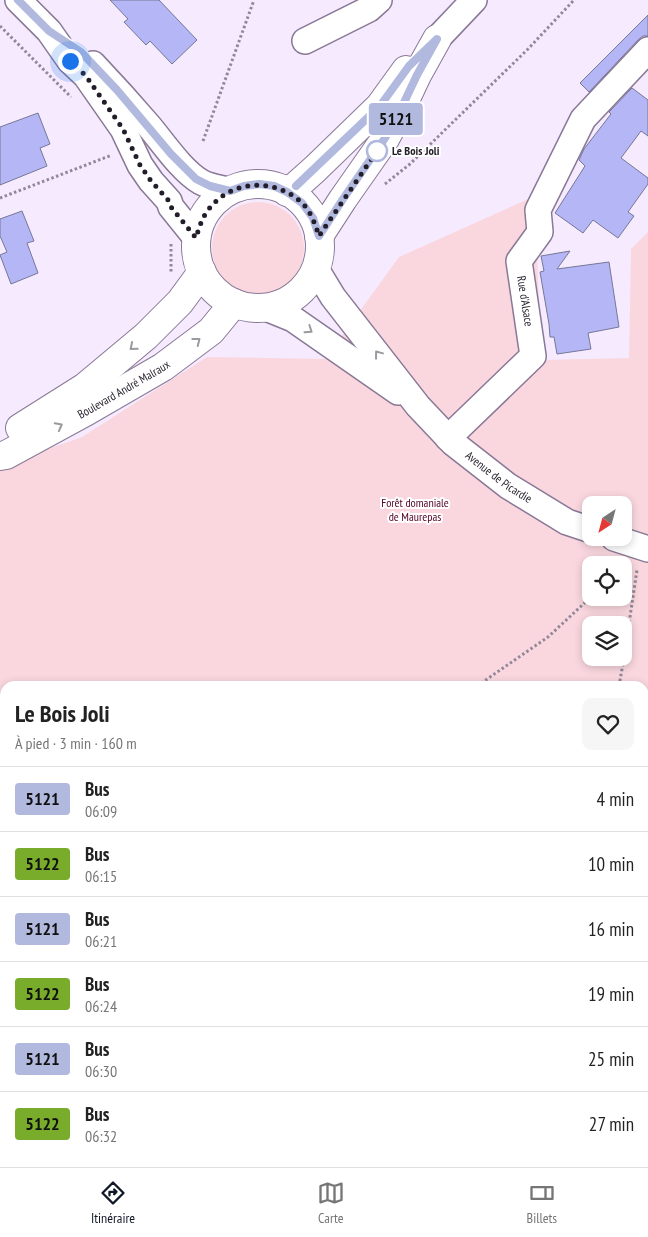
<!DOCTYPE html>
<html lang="fr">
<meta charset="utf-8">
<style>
:root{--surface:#fff;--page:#f6f6f6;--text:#222;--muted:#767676;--line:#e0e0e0;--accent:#111827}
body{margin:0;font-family:"PT Sans Narrow",sans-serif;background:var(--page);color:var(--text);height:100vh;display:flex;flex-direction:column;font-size:19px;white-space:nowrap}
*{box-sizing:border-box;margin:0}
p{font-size:16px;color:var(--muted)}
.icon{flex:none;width:28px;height:28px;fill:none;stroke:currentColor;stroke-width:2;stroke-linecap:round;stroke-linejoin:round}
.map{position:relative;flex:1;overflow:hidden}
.drawer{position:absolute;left:0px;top:681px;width:649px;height:486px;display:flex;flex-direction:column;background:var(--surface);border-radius:15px 15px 0 0;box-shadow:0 2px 8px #0003}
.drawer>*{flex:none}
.badge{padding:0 10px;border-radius:4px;font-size:18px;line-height:32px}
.needle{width:32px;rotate:216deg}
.fabs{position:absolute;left:582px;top:496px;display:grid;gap:10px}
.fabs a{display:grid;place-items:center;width:50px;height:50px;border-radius:10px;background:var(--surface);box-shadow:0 2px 8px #0003;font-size:25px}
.you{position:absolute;width:25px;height:25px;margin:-12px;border:4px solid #fff;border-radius:50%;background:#1a73e8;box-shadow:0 0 0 8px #1a73e833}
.map>.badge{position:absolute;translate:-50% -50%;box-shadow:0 0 0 2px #fff}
.round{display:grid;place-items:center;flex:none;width:52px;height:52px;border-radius:10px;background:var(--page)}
.summary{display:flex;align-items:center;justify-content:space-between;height:85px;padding:0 15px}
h1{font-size:24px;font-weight:700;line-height:38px}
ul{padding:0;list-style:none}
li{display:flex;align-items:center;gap:15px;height:65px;padding:0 15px;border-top:1px solid var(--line)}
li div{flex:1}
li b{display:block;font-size:19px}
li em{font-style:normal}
li .badge{min-width:55px;font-weight:700;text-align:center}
.tabs{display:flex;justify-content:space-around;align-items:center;height:70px;border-top:1px solid var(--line);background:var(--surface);font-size:14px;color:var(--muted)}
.tabs a{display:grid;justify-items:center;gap:2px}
.tabs .on{color:var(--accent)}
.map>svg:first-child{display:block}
.green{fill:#fad7df;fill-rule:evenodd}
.building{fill:#b5b6f5;stroke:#767797}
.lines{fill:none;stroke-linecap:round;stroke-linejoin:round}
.minor-casing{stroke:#897896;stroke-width:28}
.tertiary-casing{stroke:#897896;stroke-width:30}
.path{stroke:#918898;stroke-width:3;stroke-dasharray:2.5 2.5;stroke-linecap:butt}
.minor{stroke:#fff;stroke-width:25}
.tertiary{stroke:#fff;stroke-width:28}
.oneway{stroke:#9c999f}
.line-casing{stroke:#fff;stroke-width:11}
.line{stroke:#b1b9df;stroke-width:8}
.walk{stroke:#231d29;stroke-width:5;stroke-dasharray:0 9}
.stop-dot{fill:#fff;stroke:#b1b9df;stroke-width:2.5}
.labels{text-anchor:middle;stroke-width:4;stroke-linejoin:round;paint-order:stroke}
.stop-label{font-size:12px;font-weight:bold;fill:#231d29;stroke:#fff;text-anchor:start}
.street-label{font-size:12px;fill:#231d29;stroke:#fff}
.park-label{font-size:12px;fill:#530325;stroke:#fff}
</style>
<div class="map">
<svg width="648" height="1167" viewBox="0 0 648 1167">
<rect width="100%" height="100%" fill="#f6ebfe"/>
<g class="green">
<path d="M535,196L541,360L629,358L631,249L648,232V747L644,754V686H5V1162H170L172,1167H0V466L82,437L207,357L325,359L399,257ZM591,505H624V538H591ZM591,565H624V598H591ZM591,625H624V658H591Z"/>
<circle cx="258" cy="248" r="46"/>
<path d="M644,757L648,759V838L644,843Z"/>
<path d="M648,879V981L644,977V885Z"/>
<path d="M648,1024V1123L644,1113V1030Z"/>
</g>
<g class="building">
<path d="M110,0H159L197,40L172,64L150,41L146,45L124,22L128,19Z"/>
<path d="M648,15V36H643L638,40L589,92L580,83Z"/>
<path d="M632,88L648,100V136L641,131L621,158L648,178V184L628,212L634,216L618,238L593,220L583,233L555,213L585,166L579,160L584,149L611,114L609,112Z"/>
<path d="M38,113L50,144L40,148L47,166L0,185V127Z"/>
<path d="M22,211L34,241L27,243L38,273L11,284L0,255L7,252L0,236V219Z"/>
<path d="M570,251L557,269L609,262L619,327L588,333L591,349L557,354L554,337H550L549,324L540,272L544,271L541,256Z"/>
</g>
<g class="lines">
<g class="minor-casing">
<g id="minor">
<path d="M18,0L49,31L70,61L86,76L123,129L140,165L151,181L169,201L171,207L196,238"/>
<path d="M437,39L474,0"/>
<path d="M305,41L369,9L379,0"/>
<path d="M93,64C112,84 131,105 149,126C164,144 182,171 201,182C210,187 221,188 231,191"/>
<path id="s1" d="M316,269L333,297L418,406L453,443L508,486L567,522L591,530"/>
<path d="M266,308L293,319L398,392"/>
<path d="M448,438L533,356L519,261L540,232L538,210L583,119L648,50"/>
<path d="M614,538L648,549"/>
<path d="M644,859L648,854"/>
<path d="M377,1162L379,1167"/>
<path d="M564,1162L566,1167"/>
<path d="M305,1167L314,1162"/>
</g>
</g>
<g class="tertiary-casing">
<g id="tertiary">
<circle cx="258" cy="246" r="62"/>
<path d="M287,192L296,186L315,169L380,106L406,70"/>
<path d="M319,236L343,199L385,139L400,111L417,75L437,39"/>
<path d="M20,428L85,387L146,336L180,302L202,272"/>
<path id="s2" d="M0,456L6,455L87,411L163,367L211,331L234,303"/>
</g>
</g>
<g class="path">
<path d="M0,26L71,97"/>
<path d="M203,141L254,0"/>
<path d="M385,184L410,164L528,49L574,0"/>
<path d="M0,198L112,155"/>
<path d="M171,244V273"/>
<path d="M624,568L631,569"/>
<path d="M624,657L637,570"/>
<path d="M477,686L548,637L591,597"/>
<path d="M619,686L624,658"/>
<path d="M644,960L648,968"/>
<path d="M94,1167L95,1162"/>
</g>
<use href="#minor" class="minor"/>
<use href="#tertiary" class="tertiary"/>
</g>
<defs><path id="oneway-chevron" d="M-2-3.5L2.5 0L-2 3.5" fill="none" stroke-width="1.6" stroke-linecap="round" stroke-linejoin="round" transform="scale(1.25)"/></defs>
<g class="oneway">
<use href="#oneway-chevron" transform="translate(309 330) rotate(34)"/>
<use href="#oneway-chevron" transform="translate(197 341) rotate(-38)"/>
<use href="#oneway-chevron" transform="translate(133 347) rotate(140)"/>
<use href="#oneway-chevron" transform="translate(378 354) rotate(-127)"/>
<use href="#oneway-chevron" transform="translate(59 426) rotate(-28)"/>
</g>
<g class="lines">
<g class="line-casing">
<path id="line" d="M18,0L49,31L81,52L117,90L171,154L196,179L210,186L230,191L244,186L259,184L274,186L287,192L302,203L313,218L319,236L343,199L385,138L400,111L417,75L437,39L409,66L380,106L296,186"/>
</g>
<use href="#line" class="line"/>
<path class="walk" d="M70,61L86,76L123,129L140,165L151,181L169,201L171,207L196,238C199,228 202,218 208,210C231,180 273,177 301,202C311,211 315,224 319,236L379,148L377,151"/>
</g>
<circle class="stop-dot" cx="377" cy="151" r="10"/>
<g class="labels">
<g class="stop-label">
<text x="392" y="155">Le Bois Joli</text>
</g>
<g class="street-label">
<text transform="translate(525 301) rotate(81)" y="4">Rue d'Alsace</text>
<text dy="4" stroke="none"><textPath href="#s2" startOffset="141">Boulevard André Malraux</textPath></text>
<text dy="4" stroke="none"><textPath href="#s1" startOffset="279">Avenue de Picardie</textPath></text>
</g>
<g class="park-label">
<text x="415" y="507">Forêt domaniale<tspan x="415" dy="14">de Maurepas</tspan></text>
</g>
</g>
</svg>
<div class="fabs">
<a><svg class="needle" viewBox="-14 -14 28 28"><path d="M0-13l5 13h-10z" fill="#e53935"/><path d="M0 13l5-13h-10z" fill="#767676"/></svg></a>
<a><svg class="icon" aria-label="locate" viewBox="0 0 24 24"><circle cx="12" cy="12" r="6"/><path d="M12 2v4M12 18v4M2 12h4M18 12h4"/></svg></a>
<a><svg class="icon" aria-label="layers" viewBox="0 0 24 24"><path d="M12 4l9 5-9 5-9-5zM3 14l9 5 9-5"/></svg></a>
</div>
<div class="you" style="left:70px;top:61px"></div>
<b class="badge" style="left:396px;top:119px;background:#b1b9df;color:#111">5121</b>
<section class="drawer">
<div class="summary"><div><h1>Le Bois Joli</h1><p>À pied · 3 min · 160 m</p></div><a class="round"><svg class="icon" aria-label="heart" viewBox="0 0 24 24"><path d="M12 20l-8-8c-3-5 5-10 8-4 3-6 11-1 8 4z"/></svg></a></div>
<ul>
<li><span class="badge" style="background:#b1b9df;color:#111">5121</span><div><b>Bus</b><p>06:09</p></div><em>4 min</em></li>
<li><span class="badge" style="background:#79ac2b;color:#111">5122</span><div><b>Bus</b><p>06:15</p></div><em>10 min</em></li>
<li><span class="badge" style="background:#b1b9df;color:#111">5121</span><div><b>Bus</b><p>06:21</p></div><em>16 min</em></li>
<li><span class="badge" style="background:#79ac2b;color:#111">5122</span><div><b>Bus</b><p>06:24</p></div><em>19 min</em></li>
<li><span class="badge" style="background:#b1b9df;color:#111">5121</span><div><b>Bus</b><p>06:30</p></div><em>25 min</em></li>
<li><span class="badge" style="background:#79ac2b;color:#111">5122</span><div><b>Bus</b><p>06:32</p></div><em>27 min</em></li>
</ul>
</section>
</div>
<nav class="tabs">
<a class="on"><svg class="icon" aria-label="directions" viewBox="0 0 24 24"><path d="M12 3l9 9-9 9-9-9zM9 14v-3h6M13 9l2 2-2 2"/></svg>Itinéraire</a>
<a><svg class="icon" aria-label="map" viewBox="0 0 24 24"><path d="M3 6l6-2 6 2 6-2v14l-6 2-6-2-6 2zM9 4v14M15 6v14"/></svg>Carte</a>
<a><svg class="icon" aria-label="tickets" viewBox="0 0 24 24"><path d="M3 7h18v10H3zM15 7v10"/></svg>Billets</a>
</nav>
